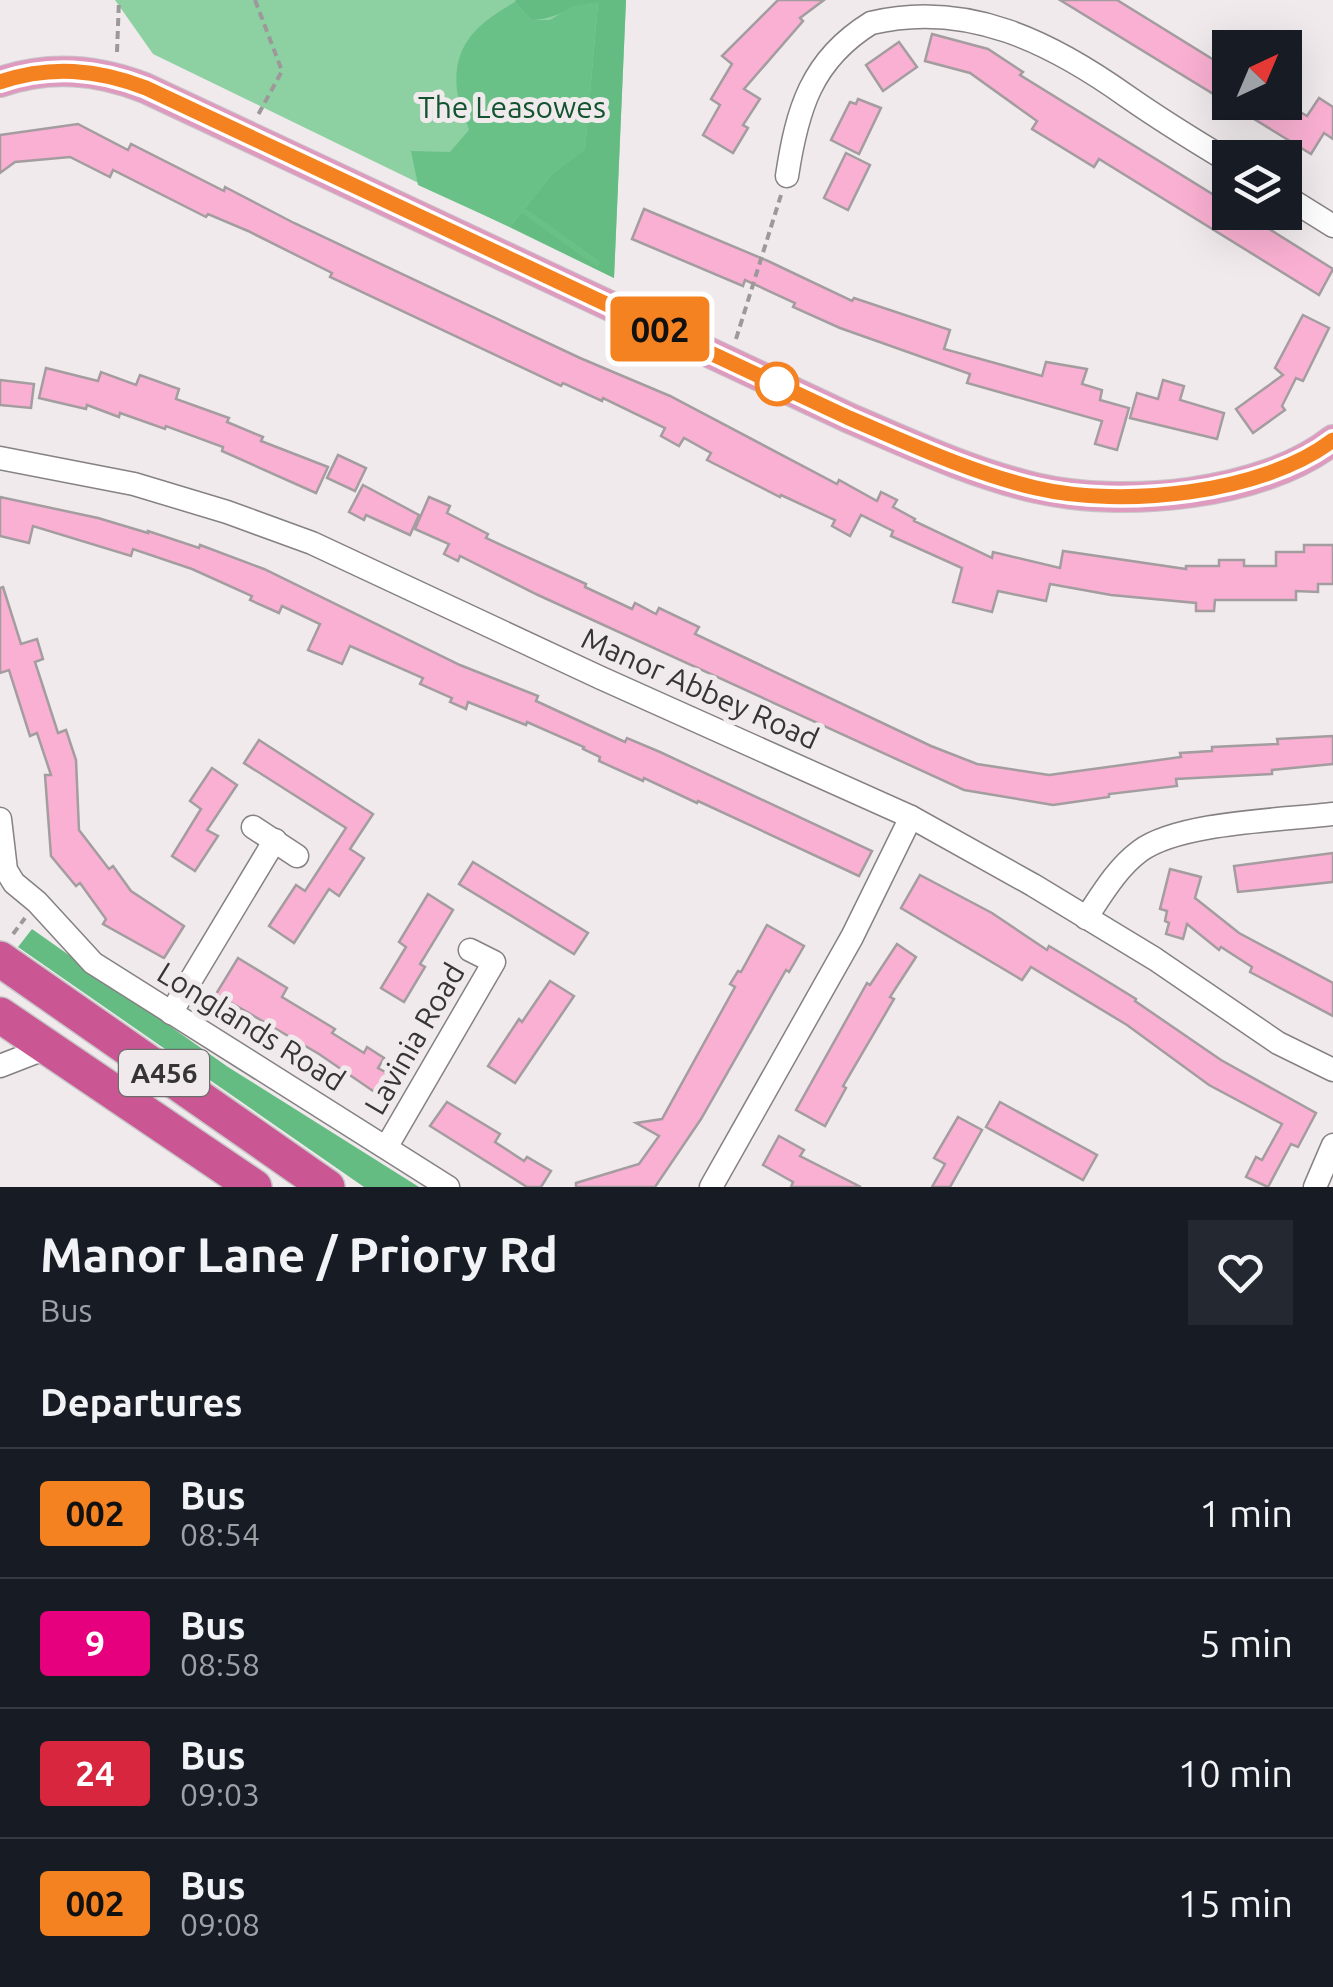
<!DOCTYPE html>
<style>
:root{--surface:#171b24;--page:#242831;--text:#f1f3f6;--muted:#9ea1a6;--line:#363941}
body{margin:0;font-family:Ubuntu,sans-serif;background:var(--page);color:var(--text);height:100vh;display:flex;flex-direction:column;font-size:38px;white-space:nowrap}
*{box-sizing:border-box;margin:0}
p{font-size:32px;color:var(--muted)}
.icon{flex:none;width:55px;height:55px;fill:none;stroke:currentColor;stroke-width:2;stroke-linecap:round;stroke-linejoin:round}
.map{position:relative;height:1187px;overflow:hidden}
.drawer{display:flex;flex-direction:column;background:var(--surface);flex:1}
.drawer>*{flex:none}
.badge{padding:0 20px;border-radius:8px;font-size:35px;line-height:65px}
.needle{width:65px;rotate:44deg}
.controls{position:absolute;left:1212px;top:30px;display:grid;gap:20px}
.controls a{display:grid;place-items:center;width:90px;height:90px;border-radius:0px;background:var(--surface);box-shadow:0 10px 40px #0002;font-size:50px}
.map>.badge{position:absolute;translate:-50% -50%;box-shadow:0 0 0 5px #fff}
h2{padding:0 40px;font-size:38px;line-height:90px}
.round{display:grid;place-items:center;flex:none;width:105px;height:105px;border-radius:0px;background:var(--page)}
.head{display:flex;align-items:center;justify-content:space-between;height:170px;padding:0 40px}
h1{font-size:48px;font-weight:600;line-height:75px}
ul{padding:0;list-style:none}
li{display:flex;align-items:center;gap:30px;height:130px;padding:0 40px;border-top:2px solid var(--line)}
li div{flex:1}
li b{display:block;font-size:38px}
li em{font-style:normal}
li .badge{min-width:110px;font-weight:700;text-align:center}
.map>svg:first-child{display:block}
.green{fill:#8dd1a2}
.forest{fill:#64bc83}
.water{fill:#69c187}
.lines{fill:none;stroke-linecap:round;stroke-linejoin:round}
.stream{stroke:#69c187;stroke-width:6}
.building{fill:#fab0d2;stroke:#a39da0;stroke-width:2.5}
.minor-casing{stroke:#868183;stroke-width:25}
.major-casing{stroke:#c7c6c6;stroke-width:32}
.highway-casing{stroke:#c7c6c6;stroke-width:38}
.path{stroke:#9d999a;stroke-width:4;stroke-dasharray:8 5;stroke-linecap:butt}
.minor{stroke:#fff;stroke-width:22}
.major{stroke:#df9abf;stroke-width:30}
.highway{stroke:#ca5794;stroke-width:35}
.line-casing{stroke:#fff;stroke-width:22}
.line{stroke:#f58220;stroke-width:15}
.stop-dot{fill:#fff;stroke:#f58220;stroke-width:5}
.labels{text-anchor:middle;stroke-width:10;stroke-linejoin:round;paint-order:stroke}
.shield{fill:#f0eaec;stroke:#6e6b6c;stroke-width:2.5}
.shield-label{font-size:28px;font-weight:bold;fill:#373435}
.park-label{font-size:30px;fill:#12542f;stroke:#f0eaec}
.street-label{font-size:30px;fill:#373435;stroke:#f0eaec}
</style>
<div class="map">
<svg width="1333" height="1187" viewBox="0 0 1333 1187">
<rect width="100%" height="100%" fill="#f0eaec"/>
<path class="green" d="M115,0H626L614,278L153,54Z"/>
<g class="forest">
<path d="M516,0H626L614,278L510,227L552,174L585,149L598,3C571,4 557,20 531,20L515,2Z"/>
<path d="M32,929L228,1067L419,1187H364L18,947Z"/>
</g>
<path class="water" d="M515,2L531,20H550L573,6L598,2L585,150L552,174L510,227L418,185L411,151L450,152L469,130C465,117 459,103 457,91C452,44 478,23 515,2Z"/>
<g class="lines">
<path class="stream" d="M524,211L597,263"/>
</g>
<g class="building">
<path d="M778,0H824L800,18L803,21L744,89L760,99L743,125L748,128L733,153L703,135L720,105L711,99L732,64L722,56Z"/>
<path d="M1060,0H1117L1230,70V102H1284L1307,116L1319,98L1333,107V139L1324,133L1311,154Z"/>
<path d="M932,34L988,49L1023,72L1020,75L1230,205V212H1242L1333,269L1319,295L1099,159L1094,167L1032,129L1037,121L970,73L925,61Z"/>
<path d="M899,42L917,67L883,91L866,65Z"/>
<path d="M858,99L881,108L859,154L831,140L850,102L856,104Z"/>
<path d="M78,124L128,150L131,144L224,191L225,187L294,223L580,358L670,396L837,484L839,480L877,501L881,492L897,500L893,507L915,519L914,521L992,558L993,552L1060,568L1063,551L1186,569V566H1219V560H1244V566H1276V552H1304V545H1333V584H1318V592L1296,591V600H1215L1214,611H1196V603L1111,595L1050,584L1046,601L998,591L992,612L953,602L962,568L891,536L893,531L861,515L850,536L832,526L835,520L781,495L780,497L707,460L711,453L684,438L679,446L661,436L665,428L603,398L602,401L563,383L561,386L330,277L332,273L248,231L208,214L206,217L113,170L110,177L70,157L15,162L0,173V135Z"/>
<path d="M846,153L870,165L848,210L824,198Z"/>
<path d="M644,209L768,261L852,301L854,298L950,330L944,349L1042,376L1046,362L1087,369L1082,384L1102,390L1100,400L1129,408L1117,450L1095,444L1102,421L967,383L970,374L840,328L793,307L795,303L745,280L743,286L632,239Z"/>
<path d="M1303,315L1329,328L1303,381L1296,378L1282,406L1285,410L1253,433L1236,409L1283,375L1275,368Z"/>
<path d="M46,368L98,381L101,372L136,385L140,375L179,389L176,399L229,418L227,422L263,437L261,441L328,467L316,493L222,451L223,447L166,426L165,429L120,413L119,417L87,405L86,409L39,398Z"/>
<path d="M0,380L34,384L31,408L0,405Z"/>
<path d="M1163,380L1184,386L1180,400L1224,413L1217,439L1130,418L1137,393L1158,399Z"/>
<path d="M338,455L366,468L355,491L327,478Z"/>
<path d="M363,485L419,515L410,535L366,515L364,520L349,512Z"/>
<path d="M0,497L98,518L148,533V531L199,548L200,545L264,569L460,665L538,696L536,701L625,742L627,738L660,752L872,851L859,876L698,801L697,803L644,778L643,781L599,761L600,757L583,749L584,747L527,722L526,725L468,702L466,709L450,702L452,698L420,684L423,678L350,646L342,664L308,650L320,624L282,606L279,613L250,600L252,596L192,569L133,549L131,556L33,526L29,543L0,536Z"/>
<path d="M429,497L450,506L447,513L488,534L486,538L586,584L585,587L632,609L635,603L656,614L659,608L699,627L695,634L931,746L977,764L1049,775L1181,757L1180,753L1212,751V747L1278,744L1277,739L1333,736V764L1272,770V774L1176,779L1177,786L1109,794V797L1053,805L964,790L538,595L460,556L458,561L444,554L449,544L415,529Z"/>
<path d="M3,587L21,644L37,639L43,659L35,662L58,733L66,730L76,760L79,830L109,869L113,866L131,891L184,926L164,958L103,924L106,919L80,883L76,886L51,856L45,775H51L37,733L30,736L9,670L0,673V588Z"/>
<path d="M259,740L373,814L350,849L364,858L339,896L329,889L294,943L269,926L296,885L305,891L346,828L244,763Z"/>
<path d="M212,768L237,785L207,830L218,836L195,871L172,856L201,809L190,801Z"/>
<path d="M1333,853V882L1238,892L1234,866Z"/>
<path d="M473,862L588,933L574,954L459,884Z"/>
<path d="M1170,869L1201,877L1195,898L1239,933L1333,983V1016L1250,972L1252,967L1221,947L1219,950L1187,924L1183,939L1166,934L1169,923L1165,921L1167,911L1160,909Z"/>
<path d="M920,875L992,913L1047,950L1049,946L1089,970L1136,999L1135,1001L1221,1060L1316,1113L1298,1147L1291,1144L1268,1187L1246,1177L1256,1157L1262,1160L1282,1124L1209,1085L1127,1025L1031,967L1022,980L901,908Z"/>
<path d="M428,894L453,910L420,964L425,967L404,1002L381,988L406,947L399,942Z"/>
<path d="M767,925L804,946L789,972L786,970L701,1119L655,1187H576V1183L639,1164L659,1136L636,1123L662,1119L735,987L730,984L738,971L741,972Z"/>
<path d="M897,944L916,957L890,997L894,999L843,1086L846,1088L825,1126L796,1110L867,983L870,985Z"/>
<path d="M238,958L287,988L282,997L335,1029L332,1033L364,1053L367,1047L384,1058L378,1068L387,1073L376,1093L319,1054L216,994Z"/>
<path d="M550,981L574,996L515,1083L488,1066L519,1019L522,1022Z"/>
<path d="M447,1102L500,1134L495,1142L524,1161L527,1157L551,1171L541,1187H527L430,1126Z"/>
<path d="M1000,1102L1097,1155L1083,1180L986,1127Z"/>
<path d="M958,1117L982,1130L950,1187H932L945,1164L934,1158Z"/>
<path d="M779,1136L804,1150L800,1156L861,1187H791L793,1182L763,1165Z"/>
</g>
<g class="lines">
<g class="minor-casing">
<g id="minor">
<path d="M787,176C797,110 811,60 871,23C967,0 1051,42 1128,97C1161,120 1195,141 1230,162"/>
<path d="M1285,196L1333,226"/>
<path d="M0,458L134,484L227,512L312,543L601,678L911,817L1033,885L1155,959L1278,1043L1333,1070"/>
<path d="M0,819L6,870L14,883L37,902L93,963L448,1187"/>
<path d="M253,827L297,856"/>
<path d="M1086,918C1102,894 1117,868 1140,851C1179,822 1284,820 1333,814"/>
<path d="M171,1013L275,840"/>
<path d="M0,1066L49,1047"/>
<path d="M387,1146L494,962L470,950"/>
<path d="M711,1187L852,937L911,817"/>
<path d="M1315,1187L1333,1145"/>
</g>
</g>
<g class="major-casing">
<path id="major" d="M0,82C50,65 97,69 145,88L849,418C910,444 971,473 1036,488C1123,508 1262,496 1333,440"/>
</g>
<g class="highway-casing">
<g id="highway">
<path d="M0,959L327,1187"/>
<path d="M0,1015L254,1187"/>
</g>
</g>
<g class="path">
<path d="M255,0L282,71L258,115"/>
<path d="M117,52L119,0"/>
<path d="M736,339L781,195"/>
<path d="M13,934L25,918"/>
</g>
<use href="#minor" class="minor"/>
<use href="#major" class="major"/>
<use href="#highway" class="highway"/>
</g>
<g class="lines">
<g class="line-casing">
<path id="line" d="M0,82C50,65 97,69 146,88L849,418C910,444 972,473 1036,488C1121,508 1263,494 1333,440"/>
</g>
<use href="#line" class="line"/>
</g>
<circle class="stop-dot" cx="777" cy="384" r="20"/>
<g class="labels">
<rect class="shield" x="119" y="1050" width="90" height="46" rx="8"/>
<g class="shield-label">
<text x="164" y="1083">A456</text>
</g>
<g class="park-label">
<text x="512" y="118">The Leasowes</text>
</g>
<g class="street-label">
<text transform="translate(700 689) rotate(24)" y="10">Manor Abbey Road</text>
<text transform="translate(251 1027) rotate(32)" y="10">Longlands Road</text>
<text transform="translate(415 1039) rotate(-60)" y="10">Lavinia Road</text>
</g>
</g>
</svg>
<div class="controls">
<a><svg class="needle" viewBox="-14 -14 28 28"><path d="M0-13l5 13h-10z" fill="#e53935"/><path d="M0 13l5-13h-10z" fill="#9ea1a6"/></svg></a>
<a><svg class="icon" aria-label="layers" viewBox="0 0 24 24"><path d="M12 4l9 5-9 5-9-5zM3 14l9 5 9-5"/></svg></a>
</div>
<b class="badge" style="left:660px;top:329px;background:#f58220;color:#111">002</b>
</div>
<section class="drawer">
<div class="head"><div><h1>Manor Lane / Priory Rd</h1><p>Bus</p></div><a class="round"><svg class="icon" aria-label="heart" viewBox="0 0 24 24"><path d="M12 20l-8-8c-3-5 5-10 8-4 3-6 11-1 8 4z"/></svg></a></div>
<h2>Departures</h2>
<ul>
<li><span class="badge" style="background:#f58220;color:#111">002</span><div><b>Bus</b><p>08:54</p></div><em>1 min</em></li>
<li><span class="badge" style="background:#e6007e;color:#fff">9</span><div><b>Bus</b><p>08:58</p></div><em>5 min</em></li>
<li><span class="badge" style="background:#d7263d;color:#fff">24</span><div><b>Bus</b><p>09:03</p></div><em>10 min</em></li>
<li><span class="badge" style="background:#f58220;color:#111">002</span><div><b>Bus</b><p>09:08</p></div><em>15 min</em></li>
</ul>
</section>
